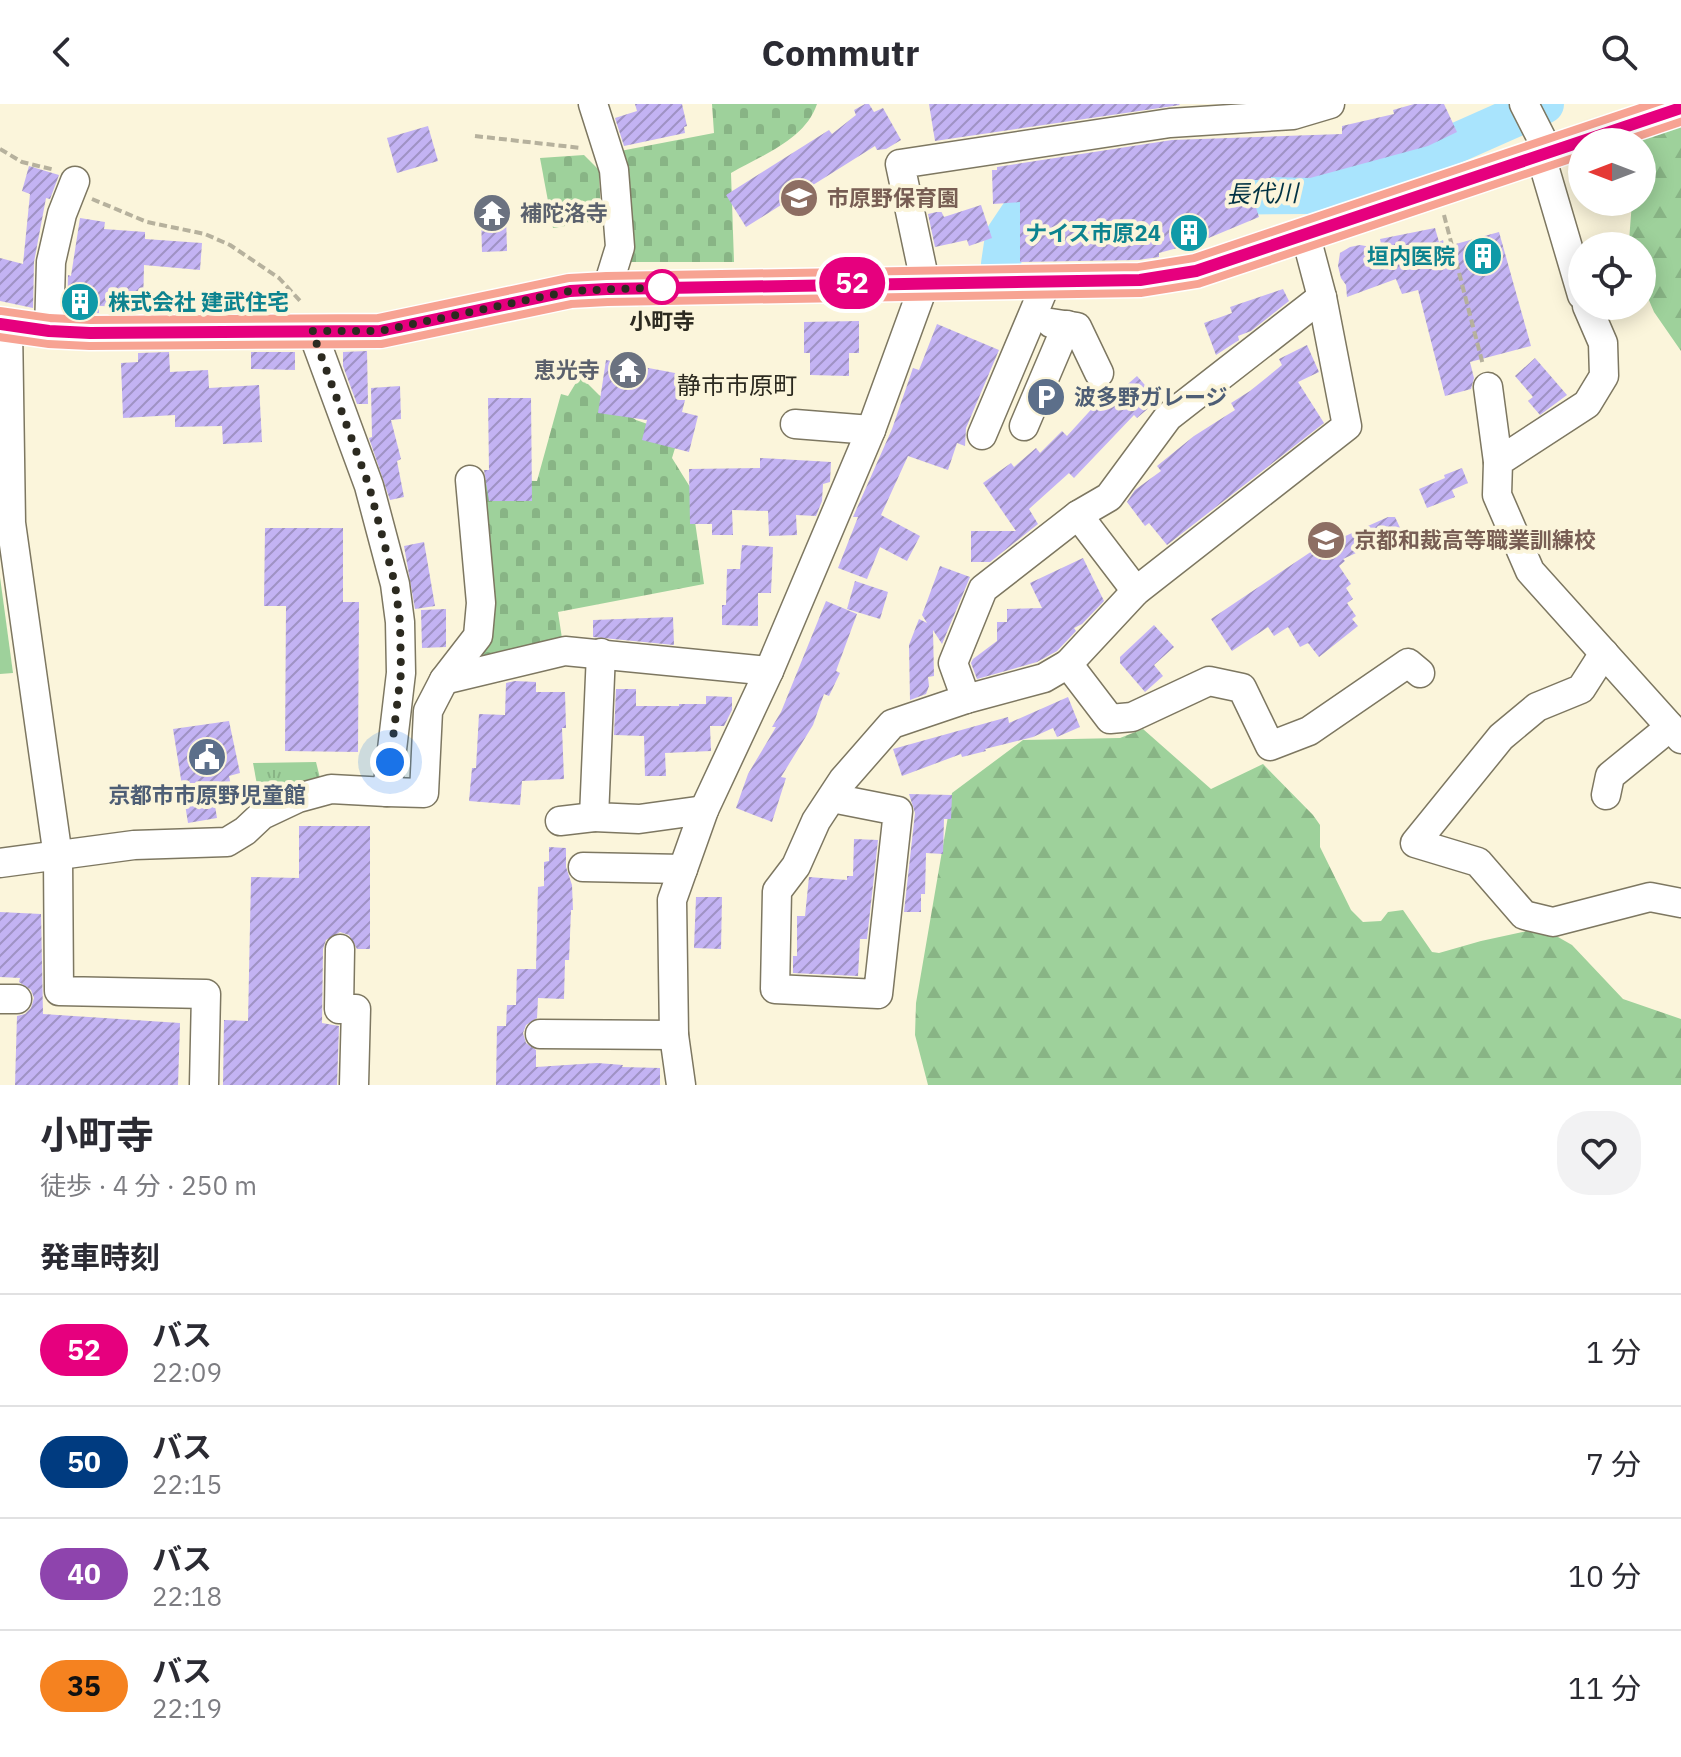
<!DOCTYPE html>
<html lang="ja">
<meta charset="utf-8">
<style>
:root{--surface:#fff;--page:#f2f2f3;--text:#2b2b33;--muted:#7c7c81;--line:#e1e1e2}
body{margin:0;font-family:"IBM Plex Sans","Noto Sans JP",sans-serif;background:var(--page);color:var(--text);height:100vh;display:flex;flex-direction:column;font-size:30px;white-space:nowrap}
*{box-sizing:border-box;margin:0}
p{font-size:26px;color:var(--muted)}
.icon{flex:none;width:44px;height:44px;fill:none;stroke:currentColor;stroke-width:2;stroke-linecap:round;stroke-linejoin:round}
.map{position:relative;height:981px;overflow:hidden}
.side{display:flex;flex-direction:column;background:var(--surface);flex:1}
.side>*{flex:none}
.badge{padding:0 16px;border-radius:26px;font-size:28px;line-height:52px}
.needle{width:52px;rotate:270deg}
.tools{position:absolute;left:1568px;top:24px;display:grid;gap:16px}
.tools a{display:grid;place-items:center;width:88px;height:88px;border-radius:50%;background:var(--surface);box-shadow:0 4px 20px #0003;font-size:40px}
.you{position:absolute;width:40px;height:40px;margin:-20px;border:6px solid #fff;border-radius:50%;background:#1a73e8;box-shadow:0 0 0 12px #1a73e833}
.map>.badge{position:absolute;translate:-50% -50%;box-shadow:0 0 0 4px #fff}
h2{padding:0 40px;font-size:30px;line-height:72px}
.round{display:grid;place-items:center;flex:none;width:84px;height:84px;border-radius:32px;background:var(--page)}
.summary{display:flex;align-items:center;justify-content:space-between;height:136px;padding:0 40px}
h1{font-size:38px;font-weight:700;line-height:60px}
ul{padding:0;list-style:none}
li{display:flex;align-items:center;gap:24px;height:112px;padding:0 40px;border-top:2px solid var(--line)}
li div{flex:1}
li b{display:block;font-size:30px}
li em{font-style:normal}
li .badge{min-width:88px;font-weight:700;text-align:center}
header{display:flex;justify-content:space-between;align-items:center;height:104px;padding:0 40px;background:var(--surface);font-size:36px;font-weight:700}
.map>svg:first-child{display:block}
.forest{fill:url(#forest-firs)}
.cemetery{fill:url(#cemetery-stones)}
.park{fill:url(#park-tufts)}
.pitch{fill:#9ed19b}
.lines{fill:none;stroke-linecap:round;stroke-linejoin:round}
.river{stroke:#a9e4fd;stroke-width:40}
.building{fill:url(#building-hatch)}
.minor-casing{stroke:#7d7761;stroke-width:31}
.major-casing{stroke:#fff;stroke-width:37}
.path{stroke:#b6b19d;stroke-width:4;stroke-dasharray:8 4;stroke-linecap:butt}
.minor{stroke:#fff;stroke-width:28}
.major{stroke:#f7a393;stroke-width:34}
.line-casing{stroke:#fff;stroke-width:18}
.line{stroke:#e6007e;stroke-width:12}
.walk{stroke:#2c2a20;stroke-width:8;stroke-dasharray:0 14.4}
.stop-dot{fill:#fff;stroke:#e6007e;stroke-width:4}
.labels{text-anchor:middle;stroke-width:8;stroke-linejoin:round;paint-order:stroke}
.education-label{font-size:22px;font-weight:bold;fill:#785e54;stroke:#fbf5db;text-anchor:start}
.worship-label{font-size:22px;font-weight:bold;fill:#5b616d;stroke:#fbf5db;text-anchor:start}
.culture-label{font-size:22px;font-weight:bold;fill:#0d838f;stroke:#fbf5db;text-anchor:end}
.stop-label{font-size:22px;font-weight:bold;fill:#2c2a20;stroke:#fbf5db}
.service-label{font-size:22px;font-weight:bold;fill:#4e5e75;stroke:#fbf5db;text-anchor:start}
.water-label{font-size:24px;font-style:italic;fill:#003243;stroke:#fbf5db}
.neighbourhood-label{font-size:24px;fill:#2c2a20;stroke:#fbf5db}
</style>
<header><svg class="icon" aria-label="back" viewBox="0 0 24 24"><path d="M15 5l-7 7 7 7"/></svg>Commutr<svg class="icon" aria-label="search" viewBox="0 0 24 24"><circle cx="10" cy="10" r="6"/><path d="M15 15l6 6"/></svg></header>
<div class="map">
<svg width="1681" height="981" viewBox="0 0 1681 981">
<defs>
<pattern id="forest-firs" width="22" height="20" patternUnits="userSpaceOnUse" patternTransform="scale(2)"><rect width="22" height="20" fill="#9ed19b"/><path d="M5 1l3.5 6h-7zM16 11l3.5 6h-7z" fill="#88b485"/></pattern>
<pattern id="cemetery-stones" width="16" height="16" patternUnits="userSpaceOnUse" patternTransform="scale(2)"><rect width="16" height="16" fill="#9ed19b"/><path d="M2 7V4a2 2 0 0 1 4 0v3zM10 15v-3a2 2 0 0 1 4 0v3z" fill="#88b485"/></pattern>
<pattern id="park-tufts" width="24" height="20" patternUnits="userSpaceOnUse" patternTransform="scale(2)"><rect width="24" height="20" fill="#9ed19b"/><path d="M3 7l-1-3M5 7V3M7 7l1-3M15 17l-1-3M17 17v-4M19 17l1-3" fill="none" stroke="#88b485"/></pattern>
<pattern id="building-hatch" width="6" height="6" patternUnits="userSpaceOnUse" patternTransform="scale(2)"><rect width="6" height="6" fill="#c3b3f3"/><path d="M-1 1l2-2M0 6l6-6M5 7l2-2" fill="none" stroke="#9f92c4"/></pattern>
</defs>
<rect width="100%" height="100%" fill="#fbf5db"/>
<g class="forest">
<path d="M1681,15V247L1654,208L1642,180V142H1630L1629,137L1632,98H1642V38H1617Z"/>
<path d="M1143,625L1211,685L1263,660L1313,711L1320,721V743L1351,806L1363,818L1381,817L1388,808L1403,806L1432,848L1439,849L1481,837L1536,825L1558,833L1572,841L1623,895L1681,915V981H928L915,931L916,899L952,689L1023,636L1120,634Z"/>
</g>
<g class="cemetery">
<path d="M712,0H817C805,36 762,51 731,69L734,158H631L627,155L615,48L714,29Z"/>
<path d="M584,51L599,66L601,116L553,124L540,54Z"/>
<path d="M580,272L599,291L636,316L679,331L672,354L690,383L704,480L558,508L563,541L477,560L493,526L495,509L485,376L537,377L561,290L568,292Z"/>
</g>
<path class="park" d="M316,658L320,674L260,697L253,659Z"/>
<path class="pitch" d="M0,473L13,569L0,570Z"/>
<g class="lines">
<g class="river">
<path d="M1196,91L1308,90L1418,56L1544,0"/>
<path d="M1001,160L1005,133L1019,112L1073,97"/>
</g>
</g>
<g class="building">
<path d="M635,0H682L687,22L684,23L685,29L624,42L615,14L637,7Z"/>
<path d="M865,0H869L874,8L883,4L901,36L886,45L877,46L875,42L746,123L726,91L829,26L832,30L856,11L854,6Z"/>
<path d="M929,0H1179L1180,1L935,37Z"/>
<path d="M1414,0H1444L1457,28L1428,42L1310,74L1271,73V76H1247L1259,113L1199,138L1159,149V153L1138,156L1020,158V98L993,100L992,66H997V63L1172,36L1342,30V22L1394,10L1393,6Z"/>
<path d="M428,22L438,57L397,69L387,34Z"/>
<path d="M29,62L59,71L50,95L46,94L34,158L33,204L0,197V154L23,160L30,90L22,87Z"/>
<path d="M981,101L992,134L969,142L967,136L935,143L928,110L941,107L944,113Z"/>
<path d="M481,111H506L507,147L482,148Z"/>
<path d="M80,114L105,118L104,125L145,128V135L202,139L200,166L144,161L143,203L99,202V209L67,208L68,171L71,172Z"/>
<path d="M1435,124L1439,138L1443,136L1445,143L1499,128L1531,242L1470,258L1474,274L1471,285L1445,292L1418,186L1402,190L1396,175L1347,193L1346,181L1341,174L1338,162L1340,149L1350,143L1360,141L1382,145L1380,135Z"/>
<path d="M1283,185L1289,197L1251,227L1238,232L1239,236L1216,251L1204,219L1232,209L1230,203Z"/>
<path d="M859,217V249H849V272L810,271V249H804V218Z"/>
<path d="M937,220L999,246L966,324L965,342L957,339L948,366L908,352L881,411L920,432L907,457L880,443L867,475L838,464L858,413H853L892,325L913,264L919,266Z"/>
<path d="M1307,241L1319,268L1298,278L1324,319L1167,441L1149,419L1145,422L1127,398L1135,386L1161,367L1157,362L1194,332L1235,306L1231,299L1250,287L1282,261L1279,255Z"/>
<path d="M367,247L368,300H357L343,262V248Z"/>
<path d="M169,248L170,268L208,266L209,284L259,281L262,338L223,340L222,322L175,323V311L123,314L121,259L138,258V249Z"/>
<path d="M251,248H295V266L251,265Z"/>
<path d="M1535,254L1567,291L1540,311L1528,297L1533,293L1515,272Z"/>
<path d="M606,256L691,272L682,308L698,312L689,348L642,336L647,316L598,309Z"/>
<path d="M1137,272L1158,296L1137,314L1134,311L1074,374L1069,369L1029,405L1038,420L990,458H971V427H1016L983,379L1011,359L1014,363L1036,344L1040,349L1062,327L1067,332L1108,287L1113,293Z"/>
<path d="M400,282L401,315L391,316L401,355L397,357L404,393L390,396L369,334L372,333L371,284Z"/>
<path d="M488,294H531L532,397H489L484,366H489Z"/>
<path d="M760,354L831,358L830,378L823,380L822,397L816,412L796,411L797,431L769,432L768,407L732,406L733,431H712V420H690L689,365L760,364Z"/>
<path d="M1462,364L1468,379L1452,386L1455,393L1427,404L1419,385L1445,374L1444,371Z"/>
<path d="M1388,413H1395L1402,428L1343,455L1345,457L1339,462L1351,480L1346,484L1353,495L1347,499L1356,512L1352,515L1358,522L1319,553L1308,539L1300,543L1288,523L1274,532L1268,523L1232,547L1211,515L1330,435L1332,438Z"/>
<path d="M265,424H343V498H359L358,648L285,647L286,502H264Z"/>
<path d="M424,438L435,502L415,505L404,442Z"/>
<path d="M742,441L773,443L771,489H758V522L722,521V501H726L727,465H740Z"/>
<path d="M1083,454L1104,497L1082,520L1074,524L1076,527L1057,547L1037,558L977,575L971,559L973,555L997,537V518H1007V505L1042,504L1030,479Z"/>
<path d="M940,462L970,473L942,540L933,526L934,572L928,573L929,582L926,590L910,596L909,541L919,515L927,519L922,511Z"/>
<path d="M855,477L888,488L880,515L847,505Z"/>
<path d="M826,497L857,510L836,567L840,569L829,592L824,590L813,621L781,673L786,674L772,718L736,704L748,670L776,623H772L781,608Z"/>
<path d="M446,505V543L422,544L421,506Z"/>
<path d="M673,513L674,541L593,533V516Z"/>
<path d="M1154,521L1174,543L1154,561L1163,572L1145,588L1120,559V553Z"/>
<path d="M515,577L536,578V588H565L566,624H562L564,675L522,677L520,701L469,697L472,664H476L479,610L505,611L506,579Z"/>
<path d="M616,585H636V602H679V600H706V592L732,593V606L724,622H710L711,647L665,649L666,672H645L644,632L614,631Z"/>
<path d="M1068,593L1080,623L1057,633L1053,624L1033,633L985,645L986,647L962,653L961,650L902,672L893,645L1008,613L1009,619Z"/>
<path d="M229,617L240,669L229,672L232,687L213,690L217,714L188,719L173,625Z"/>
<path d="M909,690L952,691L951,715H944L943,750L926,749L925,790H921V808H904L915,709Z"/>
<path d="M299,722H370V845H357L349,831L340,828L326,836L323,845L322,919L339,922L337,981H223L224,916L248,917L251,773L299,774Z"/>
<path d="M854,735L878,736L867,835H860L858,872L793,869V852H797V812H805L809,773L847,776V772H853Z"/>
<path d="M549,743L566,744V763L572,781L573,806H571L569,856H565L564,895L538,894L537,914L526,921L523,929L526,939L536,946V963L597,959L623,961L622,963L660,964V981H496L497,922H506L507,901H516L517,865H536L538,783L544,782V758L549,757Z"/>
<path d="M696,793H722L721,845L694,844Z"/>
<path d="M0,808L41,810L43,910L180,919L178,981H15L17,912L25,910L31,904L34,894L31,886L19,878L20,874L0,873Z"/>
</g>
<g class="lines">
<g class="minor-casing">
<g id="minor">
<path d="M593,0L614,66L620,143L607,185"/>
<path d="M1524,0L1549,49"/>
<path d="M1541,52L1582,191"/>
<path d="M1587,202L1603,239L1604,272L1587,300L1498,358L1497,391L1530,467L1681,635"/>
<path d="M1051,219L1077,223L1099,269"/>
<path d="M8,222L11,419L58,753L59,887L206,890L204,981"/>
<path d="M49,227L51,158L62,110L75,77"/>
<path d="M1488,283L1498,358"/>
<path d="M795,320L871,326"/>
<path d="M1024,322L1067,221"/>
<path d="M982,331L1047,177"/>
<path d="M1078,411L1136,487"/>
<path d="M601,549L594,713L639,715L704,706"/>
<path d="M1604,549L1581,585L1537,603L1501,633L1415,739L1478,758L1524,811L1553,818L1650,793L1681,799"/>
<path d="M1068,560L1110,615L1132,613L1209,577L1242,584L1270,642L1309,627L1408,559L1420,569"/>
<path d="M444,576L565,547L769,567"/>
<path d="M966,595L953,559L983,485L1078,411L1109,393L1168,313L1322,193"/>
<path d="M387,688L424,689L428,607L444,576L478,532L481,499L470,376"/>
<path d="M1606,691L1610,672L1670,623"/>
<path d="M832,694L898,707L878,890L775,885L777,787L796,762L816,717L843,676L892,620L966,595L1044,574L1068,560L1136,487L1347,322L1322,193L1305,129"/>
<path d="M560,717L594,713"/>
<path d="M0,759L134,741L227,738L245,727L262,711L298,694L331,685L387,688L401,569L400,518L395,480L369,382L312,227"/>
<path d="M583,763L683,765"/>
<path d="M340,845L339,905H356L354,981"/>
<path d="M0,895H17"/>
<path d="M540,930L674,931"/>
<path d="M681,981L674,931L672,796L704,706L769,567L871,326L925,178L900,60L1170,19L1293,11L1330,0"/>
</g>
</g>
<g class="major-casing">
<path id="major" d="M0,220L49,227L90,229L380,227L570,187L607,185L1140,176L1196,167L1681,4"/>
</g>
<g class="path">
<path d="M475,32L581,44"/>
<path d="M0,45L22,58L55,66"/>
<path d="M92,95L147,118L205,130L230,141L279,174L302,199"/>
<path d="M1444,111L1483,261"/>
</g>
<use href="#minor" class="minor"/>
<use href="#major" class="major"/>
</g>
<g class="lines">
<g class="line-casing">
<path id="line" d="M0,220L49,227L90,229L380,227L570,187L607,185L1140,176L1196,167L1681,4"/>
</g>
<use href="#line" class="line"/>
<path class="walk" d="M390,658L401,569L400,518L395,480L369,382L312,227H380L570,187L671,183H662"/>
</g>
<defs>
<g id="school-disc" transform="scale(2)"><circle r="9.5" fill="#8d6e63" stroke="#fbf5db"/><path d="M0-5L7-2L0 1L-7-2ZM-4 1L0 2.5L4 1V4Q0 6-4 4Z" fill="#fff"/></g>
<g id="temple-disc" transform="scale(2)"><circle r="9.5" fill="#6b7280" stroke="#fbf5db"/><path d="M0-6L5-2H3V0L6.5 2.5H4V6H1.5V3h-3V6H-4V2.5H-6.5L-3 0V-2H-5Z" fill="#fff"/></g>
<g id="building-disc" transform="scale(2)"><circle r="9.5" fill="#0f9aa8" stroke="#fbf5db"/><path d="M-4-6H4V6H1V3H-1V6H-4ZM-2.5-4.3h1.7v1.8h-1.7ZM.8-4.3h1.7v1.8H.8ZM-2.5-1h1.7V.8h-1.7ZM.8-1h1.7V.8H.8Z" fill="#fff"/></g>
<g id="parking-disc" transform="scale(2)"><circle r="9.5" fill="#5c6f8a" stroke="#fbf5db"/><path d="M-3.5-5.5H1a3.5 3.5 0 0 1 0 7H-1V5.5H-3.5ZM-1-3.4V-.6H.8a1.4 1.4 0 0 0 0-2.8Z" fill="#fff"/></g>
<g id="civic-disc" transform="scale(2)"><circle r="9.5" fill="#5c6f8a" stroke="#fbf5db"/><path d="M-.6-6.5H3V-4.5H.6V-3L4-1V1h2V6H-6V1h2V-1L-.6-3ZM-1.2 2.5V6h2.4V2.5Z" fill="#fff"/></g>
</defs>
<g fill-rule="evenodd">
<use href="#school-disc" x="799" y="94"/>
<use href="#temple-disc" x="492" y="109"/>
<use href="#building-disc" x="1189" y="129"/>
<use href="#building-disc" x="1483" y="152"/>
<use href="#building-disc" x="80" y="198"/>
<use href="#temple-disc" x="628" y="266"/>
<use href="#parking-disc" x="1046" y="293"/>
<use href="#school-disc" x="1326" y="436"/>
<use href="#civic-disc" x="207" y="653"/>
</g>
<circle class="stop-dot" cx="662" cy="183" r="16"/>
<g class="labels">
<g class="education-label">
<text x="827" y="102">市原野保育園</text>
<text x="1354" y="444">京都和裁高等職業訓練校</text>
</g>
<g class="worship-label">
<text x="520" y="117">補陀洛寺</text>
<text x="600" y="274" text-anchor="end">恵光寺</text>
</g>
<g class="culture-label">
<text x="1161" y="137">ナイス市原24</text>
<text x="1455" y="160">垣内医院</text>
<text x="108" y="206" text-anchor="start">株式会社 建武住宅</text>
</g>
<g class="stop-label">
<text x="662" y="225">小町寺</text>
</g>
<g class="service-label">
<text x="1074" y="301">波多野ガレージ</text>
<text x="207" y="699" text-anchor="middle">京都市市原野児童館</text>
</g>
<g class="water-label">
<text transform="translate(1262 90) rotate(-1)" y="8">長代川</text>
</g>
<g class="neighbourhood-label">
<text x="737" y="290">静市市原町</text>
</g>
</g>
</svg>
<div class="tools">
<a><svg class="needle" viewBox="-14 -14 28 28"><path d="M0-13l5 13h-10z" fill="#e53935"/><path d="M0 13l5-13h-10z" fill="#7c7c81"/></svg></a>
<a><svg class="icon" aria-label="locate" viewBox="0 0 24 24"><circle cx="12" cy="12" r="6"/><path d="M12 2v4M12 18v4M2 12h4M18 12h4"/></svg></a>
</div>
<div class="you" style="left:390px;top:658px"></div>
<b class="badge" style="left:852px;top:179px;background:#e6007e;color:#fff">52</b>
</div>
<section class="side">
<div class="summary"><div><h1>小町寺</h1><p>徒歩 · 4 分 · 250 m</p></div><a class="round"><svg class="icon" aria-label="heart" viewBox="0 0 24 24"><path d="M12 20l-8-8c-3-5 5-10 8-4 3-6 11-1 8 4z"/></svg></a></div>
<h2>発車時刻</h2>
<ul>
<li><span class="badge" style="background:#e6007e;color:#fff">52</span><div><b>バス</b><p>22:09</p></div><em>1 分</em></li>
<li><span class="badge" style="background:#003b80;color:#fff">50</span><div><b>バス</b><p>22:15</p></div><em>7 分</em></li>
<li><span class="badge" style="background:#8e44ad;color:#fff">40</span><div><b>バス</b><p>22:18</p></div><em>10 分</em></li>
<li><span class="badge" style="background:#f58220;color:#111">35</span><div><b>バス</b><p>22:19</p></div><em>11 分</em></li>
</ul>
</section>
